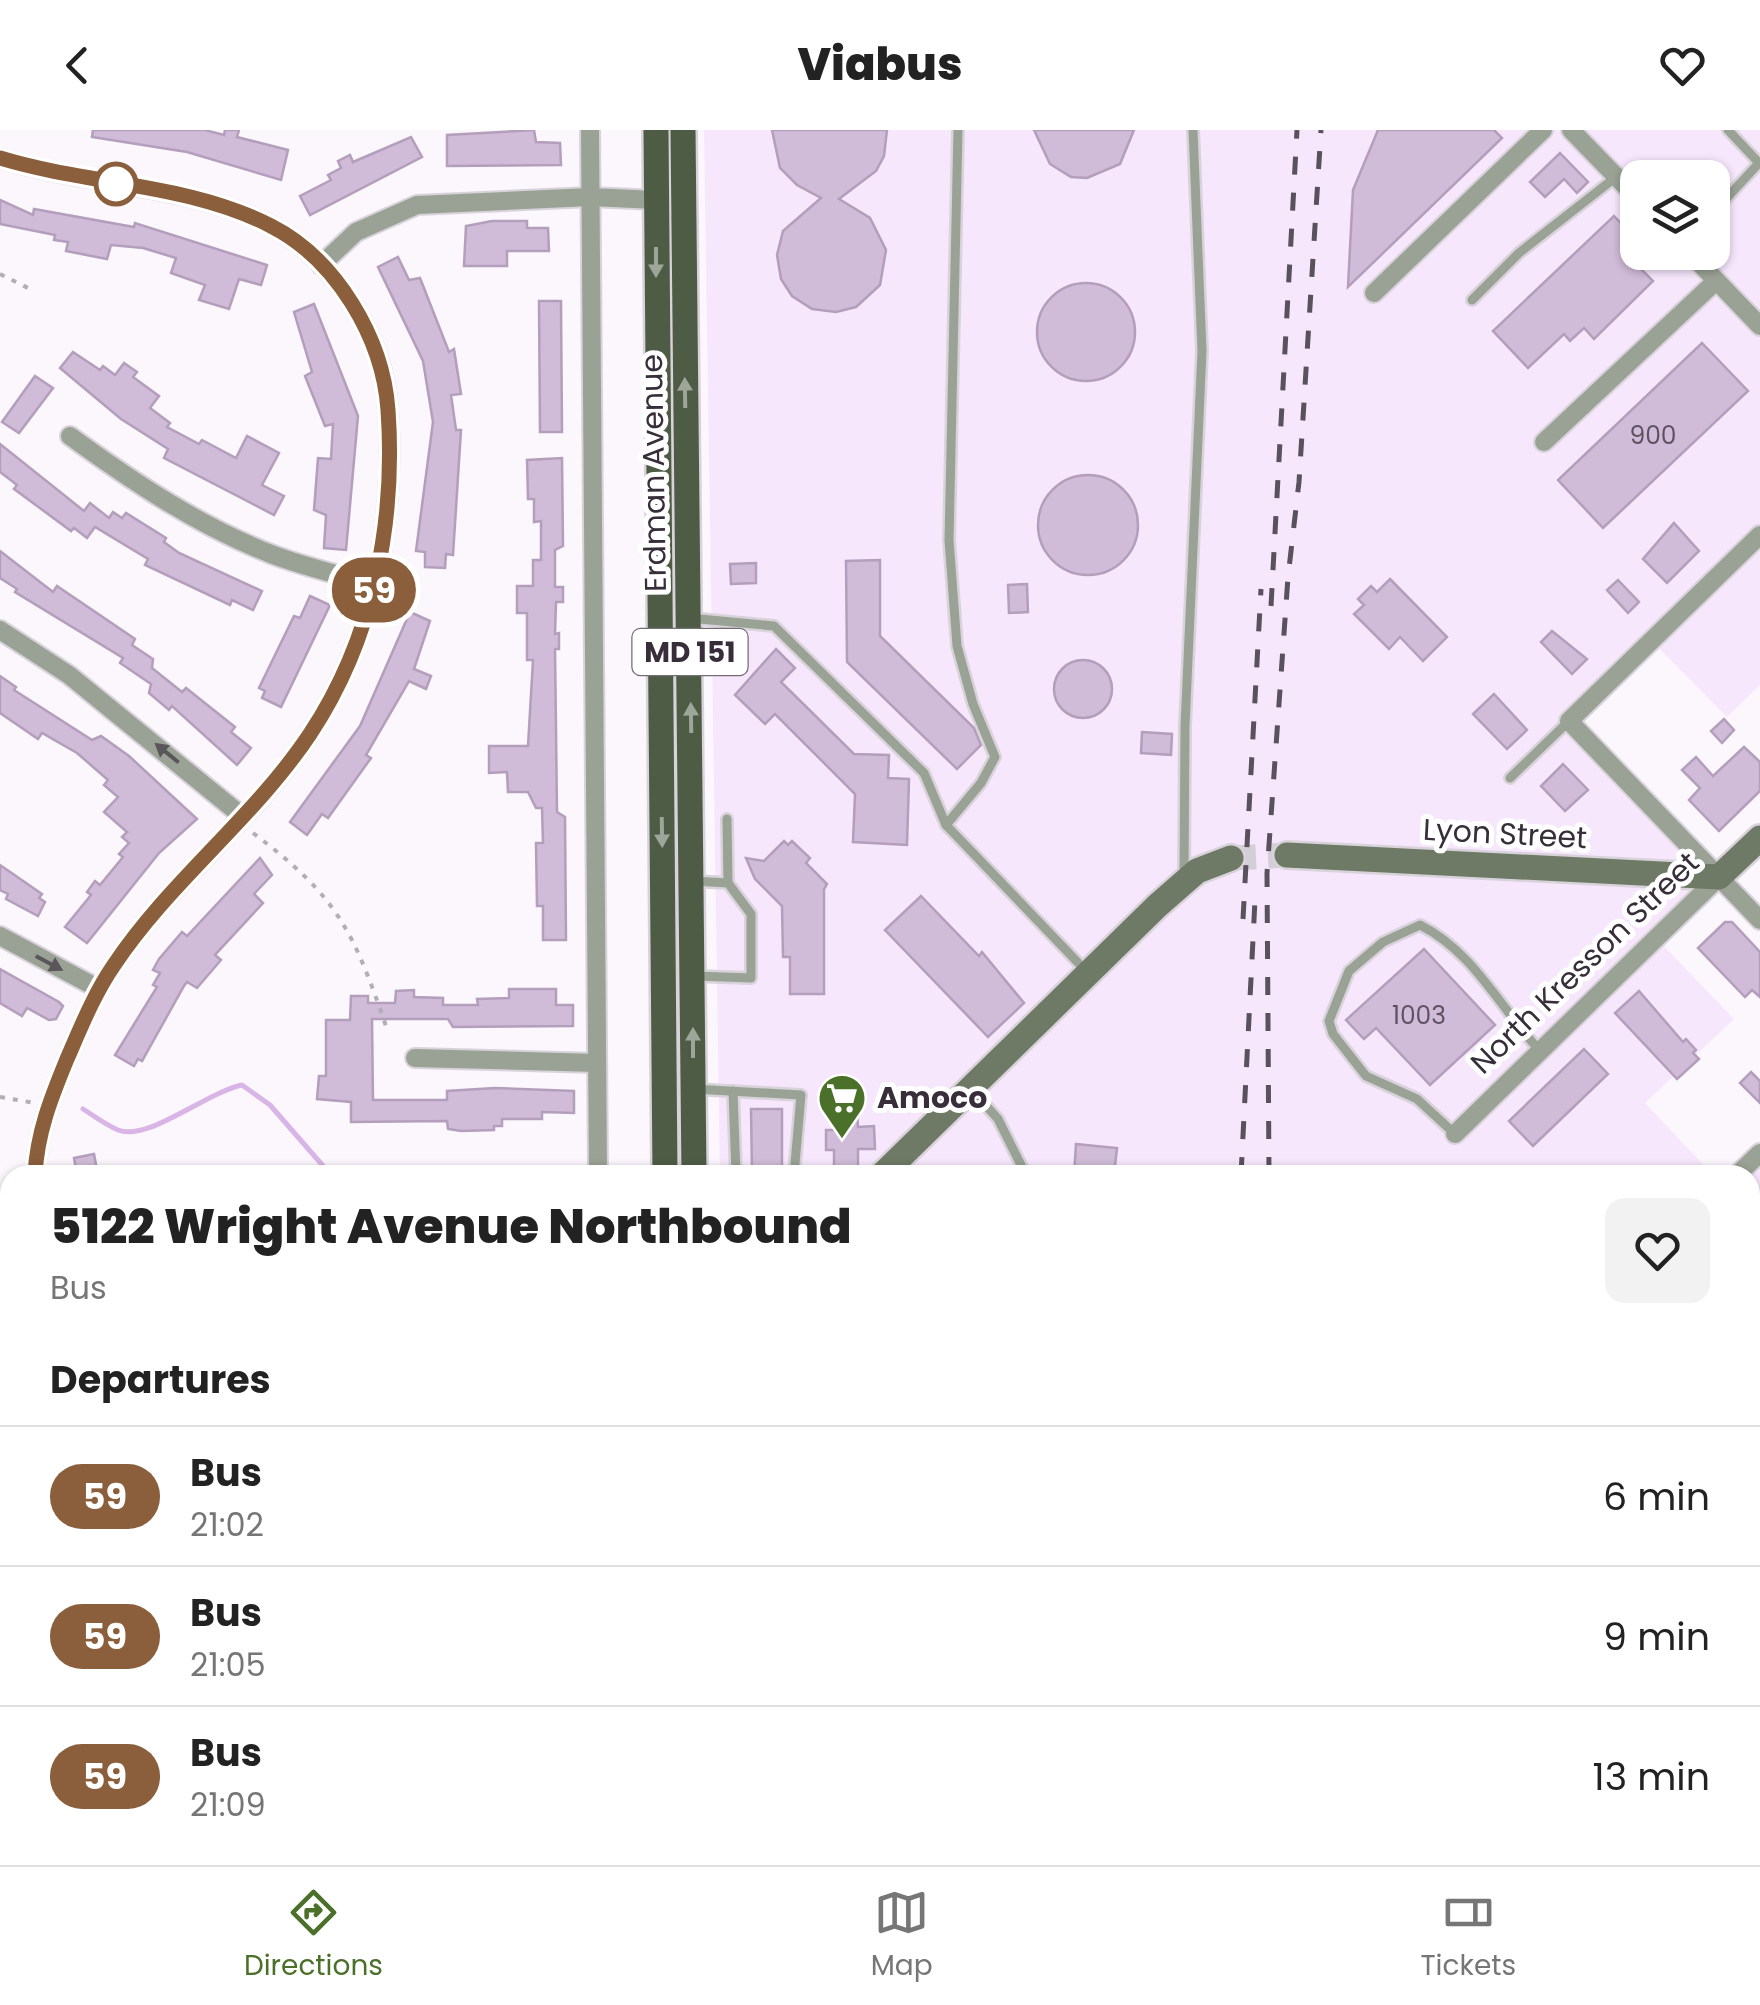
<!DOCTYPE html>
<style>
:root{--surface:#fff;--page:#f2f2f2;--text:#222;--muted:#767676;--line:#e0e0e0;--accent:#4b7029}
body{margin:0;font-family:Poppins,sans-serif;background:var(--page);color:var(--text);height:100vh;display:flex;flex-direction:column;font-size:38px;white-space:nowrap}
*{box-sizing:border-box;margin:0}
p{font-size:32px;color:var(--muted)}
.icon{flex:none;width:55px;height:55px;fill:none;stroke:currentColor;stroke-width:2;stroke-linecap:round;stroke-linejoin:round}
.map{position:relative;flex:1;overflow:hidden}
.details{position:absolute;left:0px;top:1035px;width:1760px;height:700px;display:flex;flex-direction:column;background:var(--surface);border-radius:30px 30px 0 0;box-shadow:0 2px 8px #0004}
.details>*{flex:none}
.badge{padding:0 20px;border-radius:32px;font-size:35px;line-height:65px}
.fabs{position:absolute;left:1620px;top:30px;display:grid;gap:20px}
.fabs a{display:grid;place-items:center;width:110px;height:110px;border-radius:20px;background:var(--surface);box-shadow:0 2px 8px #0004;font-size:50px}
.map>.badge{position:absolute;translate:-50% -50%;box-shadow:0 0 0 5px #fff}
h2{padding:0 50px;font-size:38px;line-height:90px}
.round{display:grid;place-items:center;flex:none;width:105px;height:105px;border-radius:20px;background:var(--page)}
.head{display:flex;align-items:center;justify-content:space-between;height:170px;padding:0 50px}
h1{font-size:48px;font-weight:800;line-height:75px}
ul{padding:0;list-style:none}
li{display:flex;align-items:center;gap:30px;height:140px;padding:0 50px;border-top:2px solid var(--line)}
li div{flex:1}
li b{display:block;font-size:38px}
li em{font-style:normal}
li .badge{min-width:110px;font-weight:700;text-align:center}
header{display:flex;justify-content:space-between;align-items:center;height:130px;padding:0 50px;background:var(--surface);font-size:45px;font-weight:800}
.tabs{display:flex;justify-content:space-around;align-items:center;height:140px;border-top:2px solid var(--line);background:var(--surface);font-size:28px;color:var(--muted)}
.tabs a{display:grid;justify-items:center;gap:5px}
.tabs .active{color:var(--accent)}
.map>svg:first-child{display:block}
.built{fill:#f7e7fd;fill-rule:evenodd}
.green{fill:#d9eccb}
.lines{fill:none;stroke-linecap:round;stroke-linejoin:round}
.stream{stroke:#d9b5e7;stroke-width:5}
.building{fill:#d0bbd8;stroke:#b39ebb;stroke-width:2.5}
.secondary-tunnel{stroke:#d4cfd6;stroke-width:25;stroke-dasharray:25 12;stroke-linecap:butt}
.lane-casing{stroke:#d8d3da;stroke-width:14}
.street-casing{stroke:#d8d3da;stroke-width:22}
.secondary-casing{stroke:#d8d3da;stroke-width:30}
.primary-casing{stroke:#d8d3da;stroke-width:30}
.path{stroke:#b3adb5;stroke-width:4;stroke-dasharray:5 8;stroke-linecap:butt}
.lane{stroke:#9aa295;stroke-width:9}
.street{stroke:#9aa295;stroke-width:18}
.secondary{stroke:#6e7966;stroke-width:25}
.primary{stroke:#4e5c45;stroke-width:25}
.rail{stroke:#59515c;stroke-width:5;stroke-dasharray:18 18;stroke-linecap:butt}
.oneway{fill:#9ea599}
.oneway2{fill:#5a575a}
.line-casing{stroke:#fff;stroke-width:22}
.line{stroke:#8b5e3c;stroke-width:15}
.stop-dot{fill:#fff;stroke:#8b5e3c;stroke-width:5}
.labels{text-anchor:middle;stroke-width:10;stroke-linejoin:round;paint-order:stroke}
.number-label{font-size:25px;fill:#5d5162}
.shield{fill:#fff;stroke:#736d75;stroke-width:2.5}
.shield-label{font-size:28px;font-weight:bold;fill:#372e3a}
.street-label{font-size:30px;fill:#372e3a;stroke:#fff}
.poi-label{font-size:30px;font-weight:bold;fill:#372e3a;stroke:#fff;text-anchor:start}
</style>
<header><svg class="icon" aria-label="back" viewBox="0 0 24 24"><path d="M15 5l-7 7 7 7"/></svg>Viabus<svg class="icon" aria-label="heart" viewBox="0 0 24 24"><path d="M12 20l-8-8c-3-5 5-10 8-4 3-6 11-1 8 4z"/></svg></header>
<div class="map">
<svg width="1760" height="1735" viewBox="0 0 1760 1735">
<rect width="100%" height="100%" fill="#fbf7fd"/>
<g class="built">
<path d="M704,0H1760V555L1727,587L1652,511L1571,592L1721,744L1655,807L1734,889L1645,973L1713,1045H720ZM1638,48H1712V122H1638Z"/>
<path d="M1760,1020V1735H712L713,1725H1750V1045H1734Z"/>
</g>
<g class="green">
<path d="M1750,1405L1760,1418V1461L1750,1469Z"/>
<path d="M1750,1589L1760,1601V1635L1751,1652L1753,1731L1734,1725H1750Z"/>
<path d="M1417,1725H1612L1592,1735H1426Z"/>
</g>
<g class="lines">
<g class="stream">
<path d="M83,979C94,986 106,995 118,1000C148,1012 205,963 242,955L270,975L331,1045"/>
<path d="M919,1725L924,1735"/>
</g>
</g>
<g class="building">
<path d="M93,0H205L224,5L225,0H239L237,7L288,20L281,50L187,22L92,7Z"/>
<path d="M534,0L536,12L560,13L561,35L447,36V5Z"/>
<path d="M772,0H887L884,26L876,41L839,69L870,88L886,120L880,155L856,177L836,182L812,179L792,166L781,149L777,125L783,101L821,68L797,55L780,38Z"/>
<path d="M1034,0H1134L1120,34L1087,48L1071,47L1050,34Z"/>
<path d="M1378,0H1494L1502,8L1348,157L1353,60Z"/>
<path d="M411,7L422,27L310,85L300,66L331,50L328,45L341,38L338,31L350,25L353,32Z"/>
<path d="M1560,23L1588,52L1577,63L1564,49L1545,67L1530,52Z"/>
<path d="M0,70L33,85L34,79L134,97L135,93L267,135L265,142L261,155L239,149L229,179L199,170L205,155L171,143L176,128L143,118L111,115L107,129L66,121L68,112L54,110L55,105L0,94Z"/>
<path d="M1614,86L1637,110L1624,122L1653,151L1594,209L1584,198L1570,211L1564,204L1528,238L1493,201Z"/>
<path d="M492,91H527V98H548L549,121H507V136H464L466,96Z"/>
<path d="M398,127L409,150L420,148L449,222L454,219L461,264L451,265L456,300H461L453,425L446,424L445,438L425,437V422L416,421L433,292L423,231L378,137Z"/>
<circle cx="1086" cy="202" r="49"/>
<path d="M539,171H561L562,302H540Z"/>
<path d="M314,174L358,286L346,420L324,418L326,385L314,380L318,328L331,329L333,294L325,296L305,246L312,242L294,182Z"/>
<path d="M1702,213L1748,261L1603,398L1558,350Z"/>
<path d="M73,222L100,240L103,236L115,245L124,233L137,242L133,247L159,266L150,278L170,293L167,297L199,314L202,310L236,328L247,306L279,323L262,355L284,366L274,385L164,328L168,319L121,289L60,238Z"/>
<path d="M35,246L53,258L19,303L2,292Z"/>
<path d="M0,314L84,381L90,373L109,388L113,382L122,388L126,383L166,408L164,412L179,423L262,461L253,480L232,470L230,475L145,435L148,429L95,397L87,408L74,398L71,401L14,359L17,355L0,342Z"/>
<path d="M562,328L563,416L555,420V457H563V472H556L555,504L559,503V519H555L557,682L565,687L566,810H543V776H537L536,713H543L542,678H536L528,662H508L507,642L489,643V616H528L533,530H527V483H517V456H533V430H541V391L534,392V369H528L527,330Z"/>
<circle cx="1088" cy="395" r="50"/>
<path d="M1674,393L1699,421L1667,453L1643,429Z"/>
<path d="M0,421L53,462L57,456L135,509L132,515L153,529L152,538L182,562L186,558L235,597L231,602L251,618L237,635L172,576L169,580L149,563L151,554L120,533L123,528L15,462L17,459L0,448Z"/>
<path d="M880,430V506L974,598L981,615L957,639L847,532L846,431Z"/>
<path d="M756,433V453L731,454L730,434Z"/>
<path d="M1390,449L1447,507L1423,531L1400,507L1389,519L1354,484L1364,475L1358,469L1371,456L1377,462Z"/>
<path d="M1618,450L1639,472L1628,483L1607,460Z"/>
<path d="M1027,454L1028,482L1009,483L1008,455Z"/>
<path d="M310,466L330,475L281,577L262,568L265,561L259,558L294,486L300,488Z"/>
<path d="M410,482L430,491L414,539L431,546L426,559L409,551L366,625L371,628L328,688L322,684L307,705L290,692L360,596Z"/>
<path d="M1552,501L1587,529L1572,544L1541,512Z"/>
<path d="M776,519L795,538L781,552L854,624L889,625L888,648L909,649L907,715L853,712L855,664L775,584L765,594L735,565Z"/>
<circle cx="1083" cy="559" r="29"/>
<path d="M0,546L16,557L14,560L92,610L101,606L129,626L197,689L159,723L87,813L65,797L91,765L87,762L95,751L100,755L123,727L119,724L129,713L122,707L127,702L104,682L118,667L104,655L108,650L77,623L42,603L38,609L0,583Z"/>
<path d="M1494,564L1527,600L1507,619L1473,584Z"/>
<path d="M1724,589L1734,600L1722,613L1711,601Z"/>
<path d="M1142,602L1172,604L1171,625L1141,623Z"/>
<path d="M1744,617L1760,632V661L1719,701L1689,670L1700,658L1682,640L1696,627L1713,646Z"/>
<path d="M1563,634L1588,660L1565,681L1541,656Z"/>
<path d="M784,711L788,715L792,711L810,728L806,733L827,754L824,759V864H790V827H783L782,776L755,749L746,728L764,731Z"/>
<path d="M260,728L272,745L254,764L263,773L215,825L221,830L197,858L187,852L184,856L142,931L138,929L134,936L115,925L157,857L153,855L160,843L153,840L159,829L182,802L187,806Z"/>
<path d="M0,735L42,764L39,768L45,772L38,786L6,769L8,764L0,760Z"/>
<path d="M921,766L979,826L982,822L1024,873L988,907L885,800Z"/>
<path d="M1725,792H1732L1760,822V867L1752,860L1745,867L1698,818Z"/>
<path d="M1424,819L1495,895L1430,955L1376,898L1364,909L1346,890Z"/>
<path d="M0,839L59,872L63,876L56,889L49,890L27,878L22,886L0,873Z"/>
<path d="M509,859H556V875H573V896L453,897L448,889H372L373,970H447V961L495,958L574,961V983L542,982V989H502V996H494V1000L461,1001L448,999L447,991L351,992V972L317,969L319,946H326V890H350L351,866H368V873H395L396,861L414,860V867L443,868V875H478L477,869L509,868Z"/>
<path d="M1639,861L1683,912L1686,909L1696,920L1693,923L1699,929L1677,949L1615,883Z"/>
<path d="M1584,919L1608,944L1533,1016L1509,991Z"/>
<path d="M1751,942L1760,951V973L1740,953Z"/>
<path d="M751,979H782V1045H752Z"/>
<path d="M833,982H857L858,997L874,996L875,1019H858V1045H834V1020H826V1000H834Z"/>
<path d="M1076,1014L1117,1018L1114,1045H1074Z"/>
<path d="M94,1024L98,1045H77L74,1028Z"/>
</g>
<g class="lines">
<path class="secondary-tunnel" d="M1231,728L1287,725"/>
<g class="lane-casing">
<g id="lane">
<path d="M1712,84L1759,33L1728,0"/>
<path d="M1472,170L1519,123L1616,47"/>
<path d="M689,488L774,496L924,643L946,695L1086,841"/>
<path d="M1510,648L1569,591"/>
<path d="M727,689L728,753"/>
<path d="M946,695L981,653L995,627L973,574L957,516L949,410L958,0"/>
<path d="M1184,747L1185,596L1202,221L1193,0"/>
<path d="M693,751L728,753L751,784V848L695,846"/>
<path d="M694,959L801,965L794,1045"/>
<path d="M972,960L998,989L1026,1045"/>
<path d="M733,961L736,1045"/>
<path d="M1455,1004L1417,969L1366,946L1333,904L1329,891L1349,841L1383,812L1420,795C1474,822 1500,878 1540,921"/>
<path d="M1028,1725L1029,1735"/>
<path d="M538,1729L658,1732"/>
</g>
</g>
<g class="street-casing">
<g id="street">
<path d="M590,0L598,1045"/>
<path d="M1571,0L1638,69"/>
<path d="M0,28C88,56 188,53 271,96C335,129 384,208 388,280C396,393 373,508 310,604C254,689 170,751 114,835C94,864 81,897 67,929C51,968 37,1003 35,1045"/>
<path d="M1689,122L1760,196"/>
<path d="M321,135L356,102L417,75L590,67L656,70"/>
<path d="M1374,163L1543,0"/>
<path d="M70,306C133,352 199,396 271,424C304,437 341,445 375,455"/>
<path d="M1544,312L1716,151"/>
<path d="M1760,405L1569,591L1760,790"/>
<path d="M0,500L69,545L242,686"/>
<path d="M0,806L99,859"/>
<path d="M415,928L597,933"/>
<path d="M1455,1004L1719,747"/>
<path d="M1737,1045L1760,1023"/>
<path d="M0,1105L10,1104"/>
<path d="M1760,1336L1753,1342V1362L1760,1374"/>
<path d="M0,1639L10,1623"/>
<path d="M140,1725L156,1735"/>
<path d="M408,1725L412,1735"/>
</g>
</g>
<g class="secondary-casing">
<g id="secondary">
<path d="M1287,725L1719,747L1760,708"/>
<path d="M882,1045L1157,776L1197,741L1231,728"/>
</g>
</g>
<g class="primary-casing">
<g id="primary">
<path d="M656,0L665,1045"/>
<path d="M683,0L694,1045"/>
<path d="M661,1735V1725"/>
<path d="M691,1735L692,1725"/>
</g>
</g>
<g class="path">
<path d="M0,144L30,159"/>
<path d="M253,703C338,767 353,800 387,899"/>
<path d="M0,967L35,973"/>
</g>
<use href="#lane" class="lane"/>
<use href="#street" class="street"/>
<use href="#secondary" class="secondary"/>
<use href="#primary" class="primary"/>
<g class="rail">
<path d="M1271,476L1297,0"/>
<path d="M1243,789L1261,459"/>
<path d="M1241,1045L1255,770"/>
<path d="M1269,1045L1267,743L1288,447L1299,352L1321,0"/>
<path d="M1204,1735V1725"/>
<path d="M1253,1735V1725"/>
</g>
</g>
<defs><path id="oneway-solid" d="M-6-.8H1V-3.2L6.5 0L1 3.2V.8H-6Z" transform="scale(2.5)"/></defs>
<g class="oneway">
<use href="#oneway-solid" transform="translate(656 132) rotate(90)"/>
<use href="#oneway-solid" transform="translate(685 263) rotate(-91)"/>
<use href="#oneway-solid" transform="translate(691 588) rotate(-91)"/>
<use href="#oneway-solid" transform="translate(662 702) rotate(89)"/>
<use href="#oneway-solid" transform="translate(693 913) rotate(-90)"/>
</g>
<g class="oneway2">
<use href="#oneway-solid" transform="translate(167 623) rotate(-141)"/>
<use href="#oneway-solid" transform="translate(49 833) rotate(28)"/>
</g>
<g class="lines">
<g class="line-casing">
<path id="line" d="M0,28C88,55 188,53 271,96C336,129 383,208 388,280C396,393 373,509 310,604C254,688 170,751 114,835C94,864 81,897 67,929C51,968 37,1003 35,1045"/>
</g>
<use href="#line" class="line"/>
</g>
<defs>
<g id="supermarket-pin" transform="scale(2.5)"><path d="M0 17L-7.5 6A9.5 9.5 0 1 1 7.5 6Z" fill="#4b7029" stroke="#fff"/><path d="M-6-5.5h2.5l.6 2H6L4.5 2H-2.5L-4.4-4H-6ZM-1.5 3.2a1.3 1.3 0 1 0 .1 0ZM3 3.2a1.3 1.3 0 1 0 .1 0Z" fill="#fff"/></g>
</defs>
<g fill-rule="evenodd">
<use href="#supermarket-pin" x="842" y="968"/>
</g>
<circle class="stop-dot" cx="116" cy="54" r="20"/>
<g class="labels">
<g class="number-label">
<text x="1653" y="314">900</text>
<text x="1419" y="894">1003</text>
</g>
<rect class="shield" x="632.5" y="499" width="115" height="46" rx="8"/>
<g class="shield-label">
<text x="690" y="532">MD 151</text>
</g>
<g class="street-label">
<text transform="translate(654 343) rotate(-91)" y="10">Erdman Avenue</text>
<text transform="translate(1505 704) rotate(3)" y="10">Lyon Street</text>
<text transform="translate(1585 833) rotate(-44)" y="10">North Kresson Street</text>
</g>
<g class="poi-label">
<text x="877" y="978">Amoco</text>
</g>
</g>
</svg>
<div class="fabs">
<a><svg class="icon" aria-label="layers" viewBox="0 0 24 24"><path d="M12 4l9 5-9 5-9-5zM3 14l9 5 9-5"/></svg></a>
</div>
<b class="badge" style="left:374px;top:460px;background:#8b5e3c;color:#fff">59</b>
<section class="details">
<div class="head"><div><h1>5122 Wright Avenue Northbound</h1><p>Bus</p></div><a class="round"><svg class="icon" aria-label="heart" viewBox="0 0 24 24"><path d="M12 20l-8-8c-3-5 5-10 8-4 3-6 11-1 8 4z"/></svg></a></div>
<h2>Departures</h2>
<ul>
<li><span class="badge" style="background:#8b5e3c;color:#fff">59</span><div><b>Bus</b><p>21:02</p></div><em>6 min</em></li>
<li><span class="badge" style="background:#8b5e3c;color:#fff">59</span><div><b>Bus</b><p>21:05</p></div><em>9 min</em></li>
<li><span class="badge" style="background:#8b5e3c;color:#fff">59</span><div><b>Bus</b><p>21:09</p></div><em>13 min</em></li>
</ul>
</section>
</div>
<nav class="tabs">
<a class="active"><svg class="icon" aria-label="directions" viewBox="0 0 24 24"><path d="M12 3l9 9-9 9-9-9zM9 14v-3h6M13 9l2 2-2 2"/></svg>Directions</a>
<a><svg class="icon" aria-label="map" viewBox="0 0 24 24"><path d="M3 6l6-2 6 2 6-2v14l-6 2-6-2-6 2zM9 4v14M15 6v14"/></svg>Map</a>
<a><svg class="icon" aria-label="tickets" viewBox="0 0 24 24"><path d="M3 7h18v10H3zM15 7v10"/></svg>Tickets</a>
</nav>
